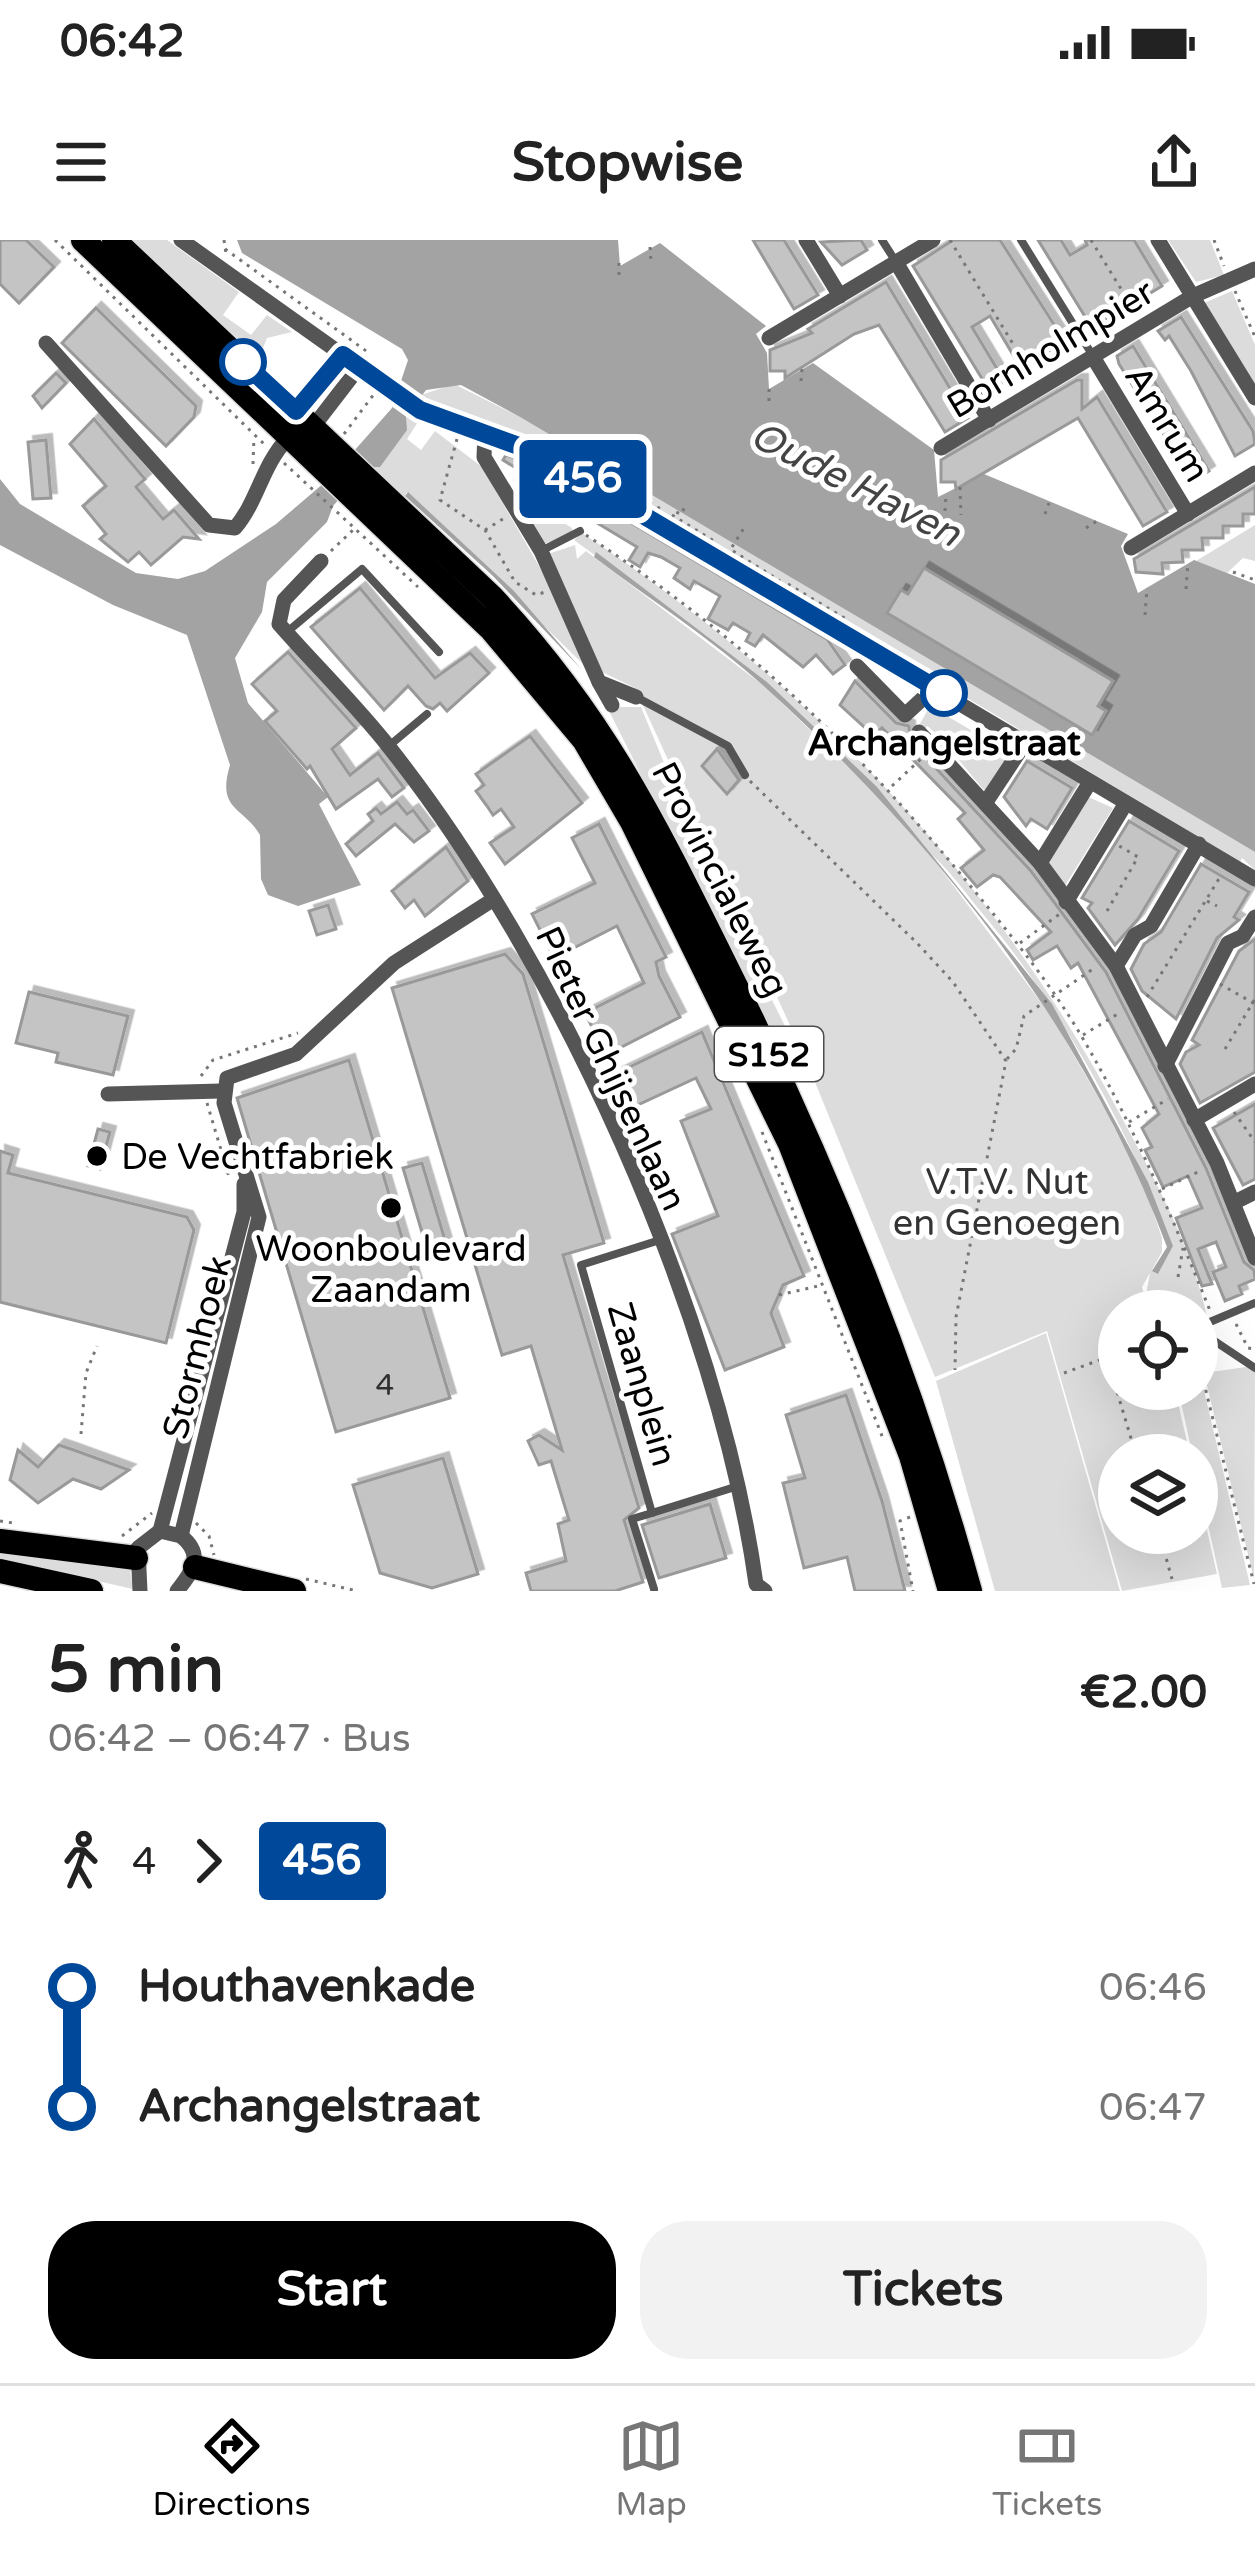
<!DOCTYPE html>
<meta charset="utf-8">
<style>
:root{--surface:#fff;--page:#f2f2f2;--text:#222;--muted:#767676;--line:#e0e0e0;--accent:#000}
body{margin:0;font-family:"Varela Round",sans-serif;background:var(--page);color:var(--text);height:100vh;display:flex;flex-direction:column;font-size:45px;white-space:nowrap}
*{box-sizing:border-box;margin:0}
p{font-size:39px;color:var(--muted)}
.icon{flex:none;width:66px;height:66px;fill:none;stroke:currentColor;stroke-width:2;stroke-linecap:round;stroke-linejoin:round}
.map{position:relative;height:1351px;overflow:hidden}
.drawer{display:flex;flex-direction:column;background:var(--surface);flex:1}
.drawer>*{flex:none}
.badge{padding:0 24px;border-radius:9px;font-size:42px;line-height:78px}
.buttons{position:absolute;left:1098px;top:1050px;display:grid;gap:24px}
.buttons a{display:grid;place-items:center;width:120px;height:120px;border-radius:50%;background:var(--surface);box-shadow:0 12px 48px #0002;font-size:60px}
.map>.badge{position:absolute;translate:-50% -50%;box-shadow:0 0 0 6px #fff}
.legs{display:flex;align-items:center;gap:18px;height:132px;padding:0 48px;font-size:39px}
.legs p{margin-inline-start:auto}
.summary{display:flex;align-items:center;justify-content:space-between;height:204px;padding:0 48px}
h1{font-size:66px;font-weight:700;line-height:90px}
.action{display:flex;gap:24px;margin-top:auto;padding:24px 48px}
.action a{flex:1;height:138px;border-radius:48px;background:var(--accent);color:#fff;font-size:48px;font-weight:700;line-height:138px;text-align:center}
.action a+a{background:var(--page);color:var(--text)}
ul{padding:0 48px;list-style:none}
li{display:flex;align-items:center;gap:42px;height:120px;font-size:45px}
li i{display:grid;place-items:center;width:18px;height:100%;margin:0 15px;background:currentColor}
li i::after{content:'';width:30px;height:30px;margin:-15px;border:9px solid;border-radius:50%;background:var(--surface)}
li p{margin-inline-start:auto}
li:first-child i{background:linear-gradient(#0000 50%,currentColor 0)}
li:last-child i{background:linear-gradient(currentColor 50%,#0000 0)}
.status{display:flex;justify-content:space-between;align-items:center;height:84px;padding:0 60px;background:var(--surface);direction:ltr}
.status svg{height:33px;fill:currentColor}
header{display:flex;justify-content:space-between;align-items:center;height:156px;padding:0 48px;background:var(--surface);font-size:54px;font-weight:700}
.tabs{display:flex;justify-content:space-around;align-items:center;height:168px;border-top:3px solid var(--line);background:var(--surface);font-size:33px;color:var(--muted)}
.tabs a{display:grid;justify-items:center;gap:6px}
.tabs .current{color:var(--accent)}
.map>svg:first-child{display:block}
.green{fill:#dcdcdc;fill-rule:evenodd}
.water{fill:#a3a3a3}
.building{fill:#c4c4c4;stroke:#999;stroke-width:3;filter:url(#shadow)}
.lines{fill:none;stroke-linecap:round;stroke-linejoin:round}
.primary-casing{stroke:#dbdbdb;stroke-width:27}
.path{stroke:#777;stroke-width:3;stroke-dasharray:3 6;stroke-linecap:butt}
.lane{stroke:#555;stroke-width:8}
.street{stroke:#555;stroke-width:15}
.primary{stroke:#000;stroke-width:24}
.line-1-casing{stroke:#fff;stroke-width:27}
.line-1{stroke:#004899;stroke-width:18}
.stop-1-dot{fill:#fff;stroke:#004899;stroke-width:6}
.poi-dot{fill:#000;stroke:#fff;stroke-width:4.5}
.labels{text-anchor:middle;stroke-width:10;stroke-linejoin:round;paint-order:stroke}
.number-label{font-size:30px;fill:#313131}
.shield{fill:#fff;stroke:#4c4c4c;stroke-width:3}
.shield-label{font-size:33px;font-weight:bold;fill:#000}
.street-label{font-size:36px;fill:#000;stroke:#fff}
.stop-label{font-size:36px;font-weight:bold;fill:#000;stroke:#fff}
.poi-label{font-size:36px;fill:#000;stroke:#fff;text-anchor:start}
.park-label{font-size:36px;fill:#333;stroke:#fff}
.water-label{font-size:39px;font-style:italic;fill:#444;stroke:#fff}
</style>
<div class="status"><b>06:42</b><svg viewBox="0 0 49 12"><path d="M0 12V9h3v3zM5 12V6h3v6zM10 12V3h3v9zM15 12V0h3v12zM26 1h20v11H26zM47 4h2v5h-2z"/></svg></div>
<header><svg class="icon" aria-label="menu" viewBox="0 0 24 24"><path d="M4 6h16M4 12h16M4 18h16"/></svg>Stopwise<svg class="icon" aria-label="share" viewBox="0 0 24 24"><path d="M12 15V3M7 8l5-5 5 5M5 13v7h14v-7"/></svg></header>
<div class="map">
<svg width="1255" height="1351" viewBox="0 0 1255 1351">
<defs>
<filter id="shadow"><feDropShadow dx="5.5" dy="-5.5" stdDeviation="0" flood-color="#0004"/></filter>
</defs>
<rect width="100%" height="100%" fill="#fff"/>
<g class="green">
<path d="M127,0H167L239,52L223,75L251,95L267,75L292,92L267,98L261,113L209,79Z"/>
<path d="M1168,0H1210L1224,35L1196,42Z"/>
<path d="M1232,51L1255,105V145L1204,63Z"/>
<path d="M454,144L520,177L1255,612V630L1242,618L1240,622L546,205C505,184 460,179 421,155Z"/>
<path d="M406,177L418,182L407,199L421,210L435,191L482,227L551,347L583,424L407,252L403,259L368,227Z"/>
<path d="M529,261L572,288L573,295L543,304L523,266Z"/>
<path d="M1255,285V321L1243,318L1227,333L1196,321Z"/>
<path d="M582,293C808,443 993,636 1121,876C1154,938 1192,1007 1207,1077L1197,1086V1071H1151L1146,1054L1150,1033L1142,1047L1149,1071H1119V1149H1175L1190,1215H1119V1293H1197V1246L1217,1334L1122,1351L1047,1091L935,1137L806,820L635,448L602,432L548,314L575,305L577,319L586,311L764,446L904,580L767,442L574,300ZM928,612C947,626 965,653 982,673C1065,772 1126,887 1173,1006L1158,1034L1152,1030L1162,1012V998L1145,948L1106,871L1052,777Z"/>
<path d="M930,466L1010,513L985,551C971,536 940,494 927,486L923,493L917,489Z"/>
<path d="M607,467H641L714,644L791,798L775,802Z"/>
<path d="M1086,556L1113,568L1063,649L1045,622Z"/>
<path d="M1046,1093L1120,1351H995L936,1141Z"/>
<path d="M1197,1121L1250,1345L1222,1348L1178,1149H1197Z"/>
<path d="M1246,1127L1255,1131L1254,1339L1204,1133Z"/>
<path d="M0,1306L129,1323L133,1349L0,1319Z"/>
</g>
<g class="water">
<path d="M237,0H618L620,26L660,3L766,86L756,94L767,113L769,149L813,123L934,210L938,257L984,234L1128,294L1121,306L1138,353L1194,320L1255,344V612L520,177L461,145L426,150L406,177L407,190L380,227H368L333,266L327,282L267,342L262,372L235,418L248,463L328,557L319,564L361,645L298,666L268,655L261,639L260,595C244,567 216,571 230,525L187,395L113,365L0,305V239L20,264L136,333L178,339L205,331L276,284L331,237L392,168L408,120L402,109L242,13Z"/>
<path d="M408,252L514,351L582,430L493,336L405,256Z"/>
<path d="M596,312L767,442L877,547L1052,764L1148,942L1173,1006L1158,1034L1152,1031L1167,1007C1087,791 938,604 768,450C715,401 652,361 594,317Z"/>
</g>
<g class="building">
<path d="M0,0H26L54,27L19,63L0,44Z"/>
<path d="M753,0H784L818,55L794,69Z"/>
<path d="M861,0L867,10L842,25L821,2Z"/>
<path d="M953,0H1000L1064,100L1022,130L990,76L972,87L1005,142L989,150L913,26Z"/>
<path d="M1038,0H1061L1070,15L1087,5L1085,0H1134L1162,46L1126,68L1121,59L1103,70L1108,79L1092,88Z"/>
<path d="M886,42L968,178L945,192L879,85L854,94L785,138V131H770V110L812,93L808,89Z"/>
<path d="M96,68L196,166L194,177L166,206L62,103Z"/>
<path d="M1181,77L1253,191L1255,204L1235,216L1191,131L1169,96L1165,100L1158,91Z"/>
<path d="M1133,106L1209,231L1193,241L1119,124L1117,116Z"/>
<path d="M56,133L66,143L42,168L33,156Z"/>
<path d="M1077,140H1082V169L1097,157L1167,272L1143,286L1078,178L956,249L955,242H941V220Z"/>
<path d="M94,179L145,239L136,247L163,279L174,270L199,299L183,297L151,325L139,312L128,322L100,299L106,294L83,266L106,246L70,204Z"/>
<path d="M46,200L51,258L33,259L28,202Z"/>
<path d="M506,215L532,224L827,399L845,425L833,434L816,415L803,427L763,395L755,406L746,401L750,393L733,383L728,390L708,379L720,356L694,341L690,349L674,338L680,328L661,317L648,313L640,327L629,320L637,307L559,260L553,270L528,255L531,250L515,240L519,230L503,220Z"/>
<path d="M1255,247V274H1243V286H1223V298H1202L1203,310H1182L1183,322L1162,323L1163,334L1136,332L1134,319Z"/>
<path d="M924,328L1113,441L1098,466L1106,471L1092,495L887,373L901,350L908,354Z"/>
<path d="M360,348L435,438L470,413L489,433L447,471L440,463L433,469L426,466L408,446L384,470L311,387Z"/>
<path d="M288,412L356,488L332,509L350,535L378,513L404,548L392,557L378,539L336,569L310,526L307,529L265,481L277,471L252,444Z"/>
<path d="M855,441L896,483L909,486L910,500L1031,631L1106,732L1206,928L1244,1022L1254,1030L1255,1039L1239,1046L1242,1054L1225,1061L1213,1032L1226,1027L1216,1002L1198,1009L1212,1044L1202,1046L1176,978L1202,968L1188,936L1163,947L1145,910L1152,907L1142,888L1159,874L1078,723L1071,728L1057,706L1033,720L1027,710L1051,692L1000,637L993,635L977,647L961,628L984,610L958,579L965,573L882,488L874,496L840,465Z"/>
<path d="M530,496L582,563L505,624L490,603L514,587L501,569L493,575L487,566L476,551L484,545L476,534Z"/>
<path d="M717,509L739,540L727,554L702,526Z"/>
<path d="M1027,521L1072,548L1047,589L1031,579L1026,586L1004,557Z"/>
<path d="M397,562L407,574L413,570L429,591L414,602L395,584L356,616L346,604L373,581L368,574L376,568L381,574Z"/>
<path d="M1129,581L1179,611L1138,679L1115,705L1088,668L1092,663L1082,658Z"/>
<path d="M599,584L666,717L656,722L659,736L680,777L606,815L585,773L644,743L617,686L554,718L532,674L595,643L572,598Z"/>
<path d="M446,607L468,641L425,676L414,660L405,668L392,651Z"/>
<path d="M1201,624L1249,652L1234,677L1239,680L1217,698L1176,779L1142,751L1131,729L1144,704L1161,692Z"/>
<path d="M328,665L336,689L317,695L309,671Z"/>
<path d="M1255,699V832L1200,863L1180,824L1186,812L1199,805L1192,800L1239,711Z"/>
<path d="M505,714L523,734L604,1003L563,1015L639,1268L624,1280L643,1342L615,1351H531L526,1333L566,1321L558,1284L569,1280L551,1221L539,1225L528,1201L539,1195L562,1210L531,1106L502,1115L392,748Z"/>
<path d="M29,752L128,776L113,835L56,822L58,813L16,803Z"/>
<path d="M702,792L804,1036L783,1045L771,1073L784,1107L725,1130L672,994L718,976L681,881L711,869L696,838L629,869L613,835Z"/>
<path d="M349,820L450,1158L336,1192L237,858Z"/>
<path d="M1255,864V939L1243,945L1213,888Z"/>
<path d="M98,889L110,892L100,929L88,926Z"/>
<path d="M0,911L13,915L8,933L187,977L194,990L166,1103L0,1062Z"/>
<path d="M422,923L448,1010L429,1016L403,928Z"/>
<path d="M846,1155L882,1261L905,1351H855L847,1317L804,1328L783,1243L805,1238L786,1175Z"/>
<path d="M59,1205L71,1209L129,1230L101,1249L73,1239L38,1263L10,1240L18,1210L38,1227Z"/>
<path d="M443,1218L478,1334L432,1348L380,1333L353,1245Z"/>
<path d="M710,1264L726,1318L659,1338L642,1285Z"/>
</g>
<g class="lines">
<g class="primary-casing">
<g id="primary">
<path d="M83,0L491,389L584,500L632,582L790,904L911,1216L950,1351"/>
<path d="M114,0L492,357C603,476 654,581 725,724C826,926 910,1133 970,1351"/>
<path d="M0,1301L136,1318"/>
<path d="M195,1327L294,1351"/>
<path d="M0,1331L91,1351"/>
</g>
</g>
<g class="path">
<path d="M55,0L264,204"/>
<path d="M224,0L226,14"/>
<path d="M950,0L1033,137"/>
<path d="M1091,0L1137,75"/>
<path d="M1214,0L1224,26"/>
<path d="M650,7L651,22"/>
<path d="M225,9L369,113"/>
<path d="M619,23V38"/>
<path d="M1235,51L1255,97"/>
<path d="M801,141L802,129"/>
<path d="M769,161V149"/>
<path d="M344,194L374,154"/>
<path d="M457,199L440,260L485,290L515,342L536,355L545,352"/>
<path d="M560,209L578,219"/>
<path d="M582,218L594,199"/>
<path d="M284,223L418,347"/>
<path d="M253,224L254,197"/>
<path d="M595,231L664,271"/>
<path d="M960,247L961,275"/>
<path d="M526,259L568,283"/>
<path d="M945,271L946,255"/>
<path d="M677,274L680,268L688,272"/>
<path d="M1045,274L1049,263"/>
<path d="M672,275L714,301"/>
<path d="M1086,288L1097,281"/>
<path d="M485,290L506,277"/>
<path d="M586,295C735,393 844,494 958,631C1001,683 1044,734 1079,792C1132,881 1172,977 1211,1073"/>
<path d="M732,307L744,288"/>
<path d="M331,311L354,289"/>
<path d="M733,311L780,341"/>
<path d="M1233,332L1255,340"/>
<path d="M788,344L846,379"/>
<path d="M1186,349L1188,323"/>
<path d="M1145,375L1147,348"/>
<path d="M750,541L917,703L953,742L1006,821L956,1077L955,1130"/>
<path d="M892,546L924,516"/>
<path d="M1207,661L1217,666"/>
<path d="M1107,671L1138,617L1116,604"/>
<path d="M1020,703L1061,673"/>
<path d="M1220,744L1255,764"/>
<path d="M1147,757L1220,637"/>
<path d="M1083,795L1121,772"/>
<path d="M1225,809L1255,759"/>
<path d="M1007,819L1016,809L1024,776L1096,727"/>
<path d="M201,836L213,820L298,793"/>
<path d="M207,863L230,940"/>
<path d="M1234,872L1255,902"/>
<path d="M1129,882L1168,859"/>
<path d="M762,892L884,1201"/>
<path d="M1162,949L1202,930"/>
<path d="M1178,1037L1183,1008"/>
<path d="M779,1055L818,1046"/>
<path d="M1236,1084L1248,1108L1255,1109"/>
<path d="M1197,1115L1254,1344"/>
<path d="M1107,1118L1136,1215"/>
<path d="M1064,1133L1119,1113"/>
<path d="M81,1194L86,1133L97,1106"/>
<path d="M910,1277L900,1281L913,1351"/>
<path d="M0,1281L13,1283"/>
<path d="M196,1283L209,1296L214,1315"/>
<path d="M1159,1293L1172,1339"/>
<path d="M122,1296L152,1273"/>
<path d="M306,1339L357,1351"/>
</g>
<g class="lane">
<path d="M882,0L896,22"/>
<path d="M1021,0L1093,116"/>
<path d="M541,311L580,291"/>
<path d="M287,392L362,329L439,412"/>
<path d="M638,458L728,506L745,535"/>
<path d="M390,505L427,474"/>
<path d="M660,1000L581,1025L652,1273L735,1247"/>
<path d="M1198,1087L1255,1063"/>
<path d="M1203,1099L1213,1100L1255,1128"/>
<path d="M652,1273L632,1279L654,1349"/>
</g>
<g class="street">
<path d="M181,0L420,170L537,213L1255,639"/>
<path d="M806,0L840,56"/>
<path d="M1158,0L1255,158"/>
<path d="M896,22L989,180"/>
<path d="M769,98L933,0"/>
<path d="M46,103L209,285L235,288C258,261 262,225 288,198"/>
<path d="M1093,117L1188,274"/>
<path d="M296,171L343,115"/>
<path d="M313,187L360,126"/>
<path d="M485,193L484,217L541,311L599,442L636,457"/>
<path d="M941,208L1193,56L1255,29"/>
<path d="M1131,308L1255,233"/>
<path d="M321,321L284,360L279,384C315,425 355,464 389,507C559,721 718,1072 756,1344L765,1351"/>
<path d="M857,426L905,475L935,447"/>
<path d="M599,442L612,465"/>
<path d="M919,492L1040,623L1116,726L1217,923L1255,1018"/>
<path d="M986,562L1025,503"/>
<path d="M1040,623L1090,542"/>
<path d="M1066,662L1126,563"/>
<path d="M1116,726L1135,695L1151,686L1199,604"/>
<path d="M1165,826L1228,703L1243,696L1255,677"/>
<path d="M108,854L221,851"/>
<path d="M1194,880L1255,844"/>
<path d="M1235,962L1255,952"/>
<path d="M160,1291L244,972V944"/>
<path d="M181,1296L259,977L224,863L227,838L296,814L394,723L494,659"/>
<path d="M140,1351L138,1308L160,1291L181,1296C205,1315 192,1332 177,1351"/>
</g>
<use href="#primary" class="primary"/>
</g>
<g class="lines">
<g class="line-1-casing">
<path id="line-1" d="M243,122L296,171L343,115L420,170L538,213L944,453"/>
</g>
<use href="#line-1" class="line-1"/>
</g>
<g class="stop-1-dot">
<circle cx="243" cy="122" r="21"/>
<circle cx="944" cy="453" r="21"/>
</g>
<g class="poi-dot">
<circle cx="97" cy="916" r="12"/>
<circle cx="391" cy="968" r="12"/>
</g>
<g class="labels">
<g class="number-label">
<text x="385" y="1155">4</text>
</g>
<rect class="shield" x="715" y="787" width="108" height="54" rx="9"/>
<g class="shield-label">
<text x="769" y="826">S152</text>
</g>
<g class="street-label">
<text transform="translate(1050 108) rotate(-31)" y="13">Bornholmpier</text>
<text transform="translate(1168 183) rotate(59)" y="13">Amrum</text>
<text transform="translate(721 639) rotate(63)" y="13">Provincialeweg</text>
<text transform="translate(612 828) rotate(65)" y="13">Pieter Ghijsenlaan</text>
<text transform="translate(196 1107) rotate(-76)" y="13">Stormhoek</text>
<text transform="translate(643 1144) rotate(74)" y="13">Zaanplein</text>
</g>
<g class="stop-label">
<text x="944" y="515">Archangelstraat</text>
</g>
<g class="poi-label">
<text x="121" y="929">De Vechtfabriek</text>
<text x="391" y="1021" text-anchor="middle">Woonboulevard<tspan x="391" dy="41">Zaandam</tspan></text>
</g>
<g class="park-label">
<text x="1007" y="954">V.T.V. Nut<tspan x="1007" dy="41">en Genoegen</tspan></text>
</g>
<g class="water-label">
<text transform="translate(856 243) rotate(27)" y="14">Oude Haven</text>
</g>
</g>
</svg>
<div class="buttons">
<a><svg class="icon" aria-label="locate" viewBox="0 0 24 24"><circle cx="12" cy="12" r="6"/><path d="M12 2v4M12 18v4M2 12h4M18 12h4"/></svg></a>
<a><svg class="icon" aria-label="layers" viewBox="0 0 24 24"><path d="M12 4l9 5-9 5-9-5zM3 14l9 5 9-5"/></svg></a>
</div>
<b class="badge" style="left:583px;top:239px;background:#004899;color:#fff">456</b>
</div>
<section class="drawer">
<div class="summary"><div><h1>5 min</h1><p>06:42 – 06:47 · Bus</p></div><b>€2.00</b></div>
<div class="legs"><svg class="icon" aria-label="walk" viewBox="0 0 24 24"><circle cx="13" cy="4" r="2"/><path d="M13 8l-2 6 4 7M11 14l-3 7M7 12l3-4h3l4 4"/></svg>4<svg class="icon" aria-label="forward" viewBox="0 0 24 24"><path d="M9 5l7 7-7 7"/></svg><b class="badge" style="background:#004899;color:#fff">456</b></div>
<ul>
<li><i style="color:#004899"></i><b>Houthavenkade</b><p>06:46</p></li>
<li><i style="color:#004899"></i><b>Archangelstraat</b><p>06:47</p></li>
</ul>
<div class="action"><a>Start</a><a>Tickets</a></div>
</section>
<nav class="tabs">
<a class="current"><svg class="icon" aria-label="directions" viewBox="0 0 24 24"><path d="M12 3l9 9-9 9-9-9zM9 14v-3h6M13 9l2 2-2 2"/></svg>Directions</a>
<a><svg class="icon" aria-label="map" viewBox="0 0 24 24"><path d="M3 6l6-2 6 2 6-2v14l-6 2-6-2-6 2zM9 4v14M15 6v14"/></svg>Map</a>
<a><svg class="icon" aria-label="tickets" viewBox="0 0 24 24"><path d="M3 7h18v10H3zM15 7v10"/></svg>Tickets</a>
</nav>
